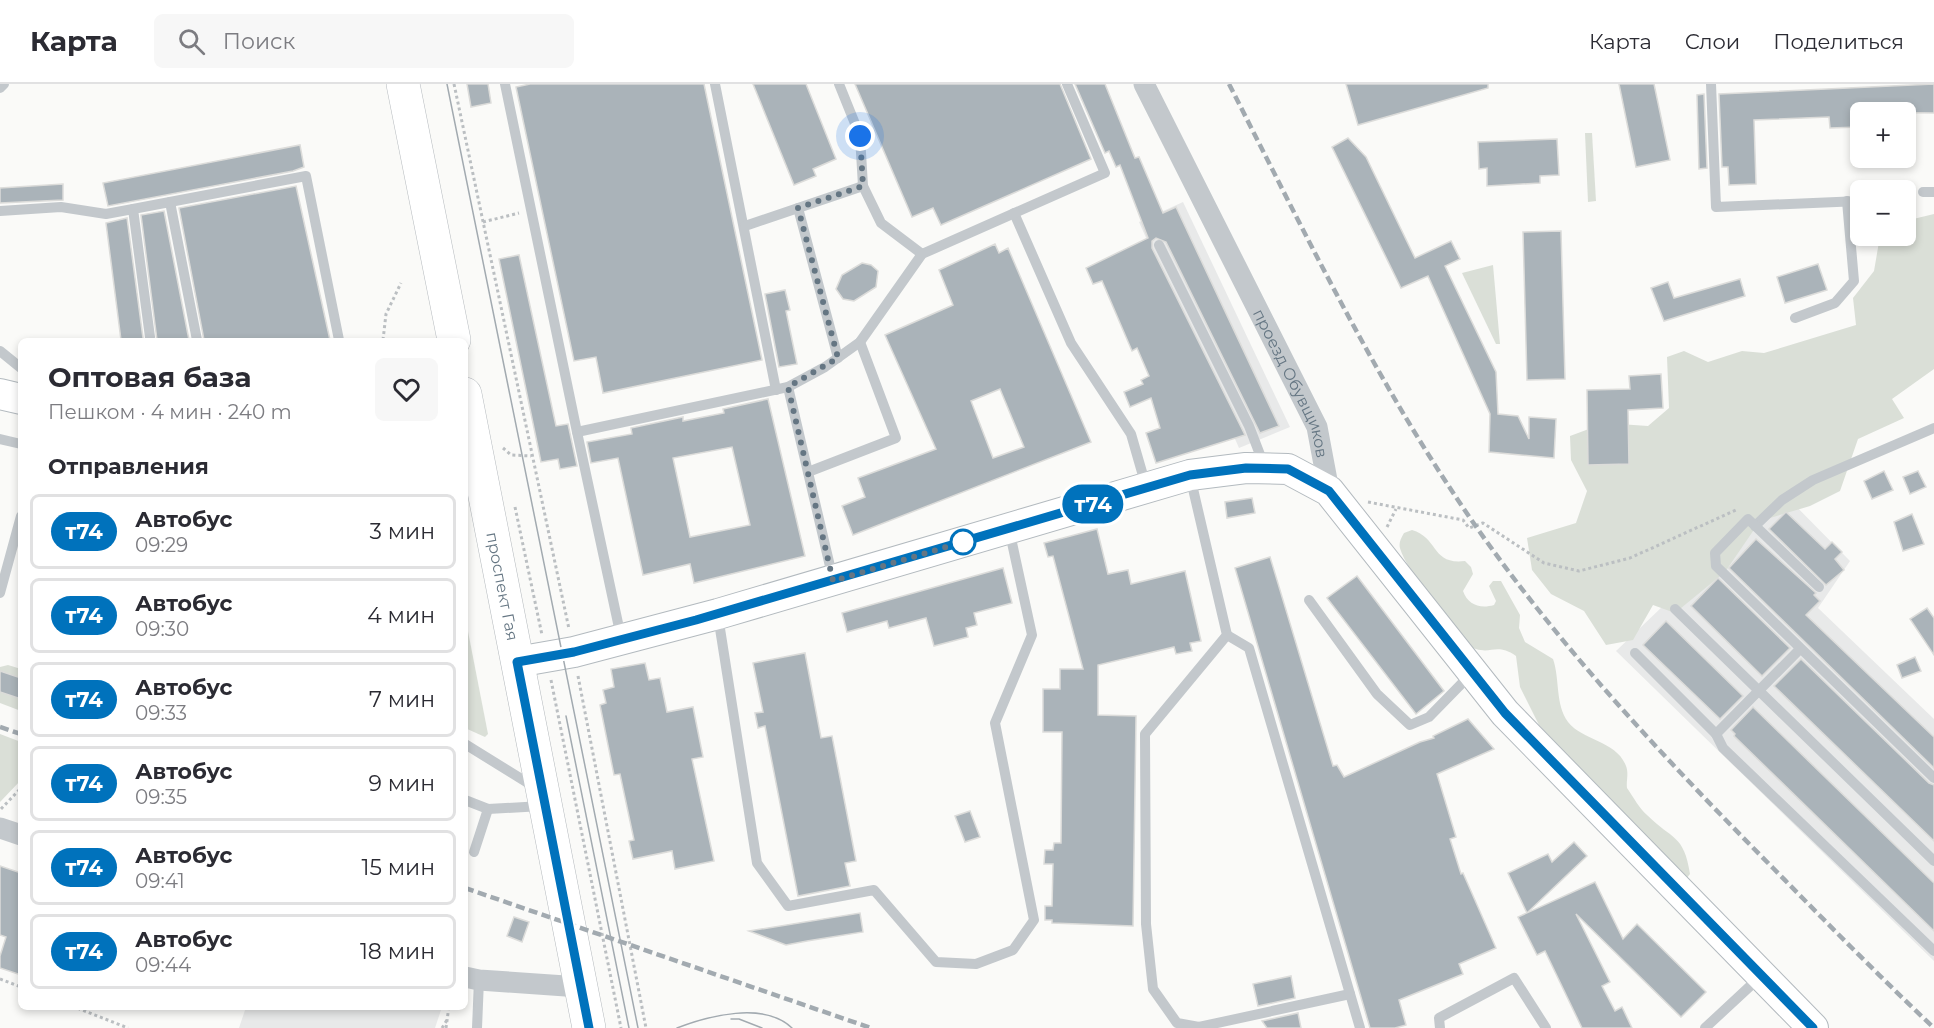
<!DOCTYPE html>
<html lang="ru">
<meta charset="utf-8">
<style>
:root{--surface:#fff;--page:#f7f7f7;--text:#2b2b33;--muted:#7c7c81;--line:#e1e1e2}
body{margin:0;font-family:Montserrat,sans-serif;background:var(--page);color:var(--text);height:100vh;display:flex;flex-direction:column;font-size:22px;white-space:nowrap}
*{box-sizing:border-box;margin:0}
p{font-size:20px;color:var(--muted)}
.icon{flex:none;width:33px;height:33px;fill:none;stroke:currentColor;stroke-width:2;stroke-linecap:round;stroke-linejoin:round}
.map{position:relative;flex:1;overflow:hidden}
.sheet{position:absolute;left:18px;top:254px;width:450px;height:672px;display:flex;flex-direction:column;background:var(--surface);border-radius:9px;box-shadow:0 3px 9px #0003}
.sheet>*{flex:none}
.badge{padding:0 12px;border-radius:20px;font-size:21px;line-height:39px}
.fabs{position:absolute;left:1850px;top:18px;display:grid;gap:12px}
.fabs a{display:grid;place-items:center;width:66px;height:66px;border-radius:9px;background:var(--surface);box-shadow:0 3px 9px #0003;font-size:30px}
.you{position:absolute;width:30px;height:30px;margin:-15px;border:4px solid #fff;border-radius:50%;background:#1a73e8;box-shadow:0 0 0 9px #1a73e833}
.map>.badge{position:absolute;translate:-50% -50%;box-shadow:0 0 0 3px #fff}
h2{padding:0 30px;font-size:22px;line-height:54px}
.round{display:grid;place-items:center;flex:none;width:63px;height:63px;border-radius:9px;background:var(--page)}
.summary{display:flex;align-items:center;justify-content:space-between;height:102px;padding:0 30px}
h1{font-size:28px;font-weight:700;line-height:45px}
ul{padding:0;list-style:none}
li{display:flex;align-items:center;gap:18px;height:75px;margin:0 12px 9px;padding:0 18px;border:3px solid var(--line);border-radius:9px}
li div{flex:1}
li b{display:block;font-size:22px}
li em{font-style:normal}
li .badge{min-width:66px;font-weight:700;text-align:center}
header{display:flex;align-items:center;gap:36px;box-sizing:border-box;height:84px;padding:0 30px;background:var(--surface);border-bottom:2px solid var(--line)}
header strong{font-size:28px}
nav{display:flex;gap:33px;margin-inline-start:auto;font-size:21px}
.search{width:420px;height:54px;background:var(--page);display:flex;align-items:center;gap:15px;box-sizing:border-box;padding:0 21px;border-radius:9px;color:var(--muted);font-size:22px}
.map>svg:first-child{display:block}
.built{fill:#e8e9e9}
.green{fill:#dadfd7}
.building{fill:#aab3b9;stroke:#dcdcda;stroke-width:1.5;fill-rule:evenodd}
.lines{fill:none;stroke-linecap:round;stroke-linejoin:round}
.secondary-casing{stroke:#b3babf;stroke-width:32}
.primary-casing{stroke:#b5babe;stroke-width:34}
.path{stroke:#bbbfc2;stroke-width:3;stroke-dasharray:3 3;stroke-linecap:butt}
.lane{stroke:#c3c8cc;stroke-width:10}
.street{stroke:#c3c8cc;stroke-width:21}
.secondary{stroke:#fff;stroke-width:30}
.primary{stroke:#fff;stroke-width:33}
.tram{stroke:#a2aab0;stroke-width:1.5}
.rail{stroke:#a2aab0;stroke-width:4.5;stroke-dasharray:9 4.5;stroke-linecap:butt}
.line-casing{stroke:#fff;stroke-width:14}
.line{stroke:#0072bc;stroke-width:9}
.walk{stroke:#657683;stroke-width:6;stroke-dasharray:0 10.8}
.stop-dot{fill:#fff;stroke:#0072bc;stroke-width:3}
.labels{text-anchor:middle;stroke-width:6;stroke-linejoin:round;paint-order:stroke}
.street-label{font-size:16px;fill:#657683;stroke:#fff}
</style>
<header>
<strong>Карта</strong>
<div class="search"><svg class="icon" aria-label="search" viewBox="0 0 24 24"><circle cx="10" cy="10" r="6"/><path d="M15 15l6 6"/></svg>Поиск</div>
<nav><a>Карта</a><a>Слои</a><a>Поделиться</a></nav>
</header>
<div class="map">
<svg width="1934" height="944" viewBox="0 0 1934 944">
<rect width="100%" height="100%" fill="#fafaf8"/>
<g class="built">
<path d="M1183,118L1290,343L1239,364L1139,138Z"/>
<path d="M1782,408L1850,477L1818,524L1934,635V877L1616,567Z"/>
<path d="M246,923V922L442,923L435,944H239Z"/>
</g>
<g class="green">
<path d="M1585,49H1592L1596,117L1588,118Z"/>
<path d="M1934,130V285L1892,315L1904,334L1858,355L1840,407L1810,422L1760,437L1725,488L1675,529L1653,521L1633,556L1606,561L1584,527L1551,510L1532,486L1527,454L1576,439L1587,407L1571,376L1570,352L1605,339L1648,342L1669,324L1667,273L1684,267L1708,278L1742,267L1764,269L1856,241L1853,214L1874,187L1880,152H1905V137Z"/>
<path d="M1493,181L1500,260H1496L1462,189Z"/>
<path d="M1412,446C1439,454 1431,481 1465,477L1471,483L1473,490L1463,507C1468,521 1480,525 1494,521L1496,517L1489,502L1493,497H1501L1520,531L1519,544L1525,558L1553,575C1560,595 1555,620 1568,638C1583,657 1617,657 1626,682C1629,690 1626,696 1627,704C1634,714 1639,724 1647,731C1672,756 1684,750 1690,790L1686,795L1648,764L1539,641L1520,603L1516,572C1497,559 1492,570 1476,565C1460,561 1406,484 1401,467C1398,460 1400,456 1404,449Z"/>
<path d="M465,532L488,650L485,653L465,644Z"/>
<path d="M8,581L21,585V627L0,619V583Z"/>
<path d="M0,650L21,658V696L0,718Z"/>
</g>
<g class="building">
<path d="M467,0H488L491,19L471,23Z"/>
<path d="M530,0H704L762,276L603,309L596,273L574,277L516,3Z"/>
<path d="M753,0H806L836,75L813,85L816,92L794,101Z"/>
<path d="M855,0H1060L1091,75L941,141L933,124L912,133Z"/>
<path d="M1075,0H1105L1135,74L1139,73L1163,129L1176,123L1279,342L1260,349L1166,158L1156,154L1152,157V164L1245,351L1156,379L1146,349L1160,344L1151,314L1130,323L1124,308L1143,300L1141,296L1149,292L1137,264L1132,267L1102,197L1093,200L1086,184L1148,154L1120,81L1116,83L1109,67L1105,69Z"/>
<path d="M1346,0H1488V4L1358,41Z"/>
<path d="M1619,0H1654L1670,76L1636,83Z"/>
<path d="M1934,0V29L1860,28L1859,43L1830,44L1829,33L1754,36L1756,100L1729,101L1728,83H1722L1719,10Z"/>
<path d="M1704,10L1707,84L1699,85L1697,11Z"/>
<path d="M1348,54L1366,73L1415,174L1451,157L1460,175L1445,182L1496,288L1498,330L1518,332L1529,355V333L1556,335L1554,374L1489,368L1490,330L1428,192L1401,204L1332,63Z"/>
<path d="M1557,55L1559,91L1540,92V99L1487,102V84L1479,85L1478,58Z"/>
<path d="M300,61L304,83L293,87L108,122L103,99Z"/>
<path d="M63,100V116L0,119V104Z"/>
<path d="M296,102L330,256H204L179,124Z"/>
<path d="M164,127L189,256H157L141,131Z"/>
<path d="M127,134L143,254L144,256H121L106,139Z"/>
<path d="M1561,147L1565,295L1527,296L1523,148Z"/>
<path d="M995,160L999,169L1008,164L1091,358L853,451L842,422L865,413L858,394L936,365L885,251L953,221L939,186ZM1000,305L1024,363L993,374L971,317Z"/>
<path d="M519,171L556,342L568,340L577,382L560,385L558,375L541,378L499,175Z"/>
<path d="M862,179L871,181L878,187L876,203L854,217L843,215L836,205L842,191Z"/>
<path d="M1818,180L1827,206L1785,219L1777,193Z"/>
<path d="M1740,195L1745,212L1664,237L1651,204L1668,198L1674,214Z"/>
<path d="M785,206L790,226L786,227L797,280L779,283L765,210Z"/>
<path d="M1661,290L1663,324L1628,326L1629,380L1588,381L1587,306L1630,305L1629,292Z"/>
<path d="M768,315L805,472L694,499L690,480L643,491L618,374L591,379L587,358L632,350L631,344L683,333V337L724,329L723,325ZM732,363L750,441L690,453L673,374Z"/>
<path d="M1884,387L1893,406L1872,415L1864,397Z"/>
<path d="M1918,387L1926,403L1910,410L1903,393Z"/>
<path d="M1252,414L1255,429L1227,434L1225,418Z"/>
<path d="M1786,428L1825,465L1832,458L1842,468L1835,475L1844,486L1826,501L1769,445Z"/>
<path d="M1912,430L1924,460L1903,467L1894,438Z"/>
<path d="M1097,445L1108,490L1128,486L1131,500L1185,487L1201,557L1190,559L1192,567L1176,570L1174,563L1098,581V631L1136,632L1133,842L1052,839V836H1045V822H1052L1053,780H1044L1045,766H1053L1054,759H1061L1062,648H1043V605H1060V585H1083L1053,472L1048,473L1044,459Z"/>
<path d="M1756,455L1816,509L1814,511L1820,517L1806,531L1934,653V684L1729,484Z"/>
<path d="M1270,473L1333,682L1337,681L1344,693L1420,658L1434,654L1433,652L1468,635L1494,665L1437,690L1456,753L1450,755L1461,790L1463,789L1496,864L1459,880L1463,890L1399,916L1406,941L1395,944H1370L1235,484Z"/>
<path d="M1003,484L1012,519L974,529L977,541L966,544L968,553L934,562L926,534L889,544L887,537L847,548L842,529Z"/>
<path d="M1357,492L1444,607L1416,630L1327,514Z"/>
<path d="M1718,494L1790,564L1762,592L1691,522Z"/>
<path d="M1927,524L1934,534V571L1910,535Z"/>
<path d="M1666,537L1743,612L1720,635L1643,561Z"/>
<path d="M805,569L821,654L832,652L856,777L845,779L850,802L798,812L765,642L758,644L755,629L763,628L753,579Z"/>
<path d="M1915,573L1921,587L1902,594L1897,581Z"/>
<path d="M1801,575L1929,699L1934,701V757L1774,602Z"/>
<path d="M645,579L649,596L660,594L667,628L693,623L703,673L692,675L714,777L675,785L672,767L633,775L629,757L634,756L620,690L614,691L600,621L606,619L603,606L614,603L611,585Z"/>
<path d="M0,587L21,594V615L0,608Z"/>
<path d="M1753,623L1934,799V847L1734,652L1735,650L1731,646Z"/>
<path d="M970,727L980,753L965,758L955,732Z"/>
<path d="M1574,758L1587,772L1527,829L1508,789L1548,770L1552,778Z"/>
<path d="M0,782L21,789V891L0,884V872L6,853L0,851Z"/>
<path d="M1595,798L1623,855L1637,840L1706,908L1681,933L1576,830L1610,898L1602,902L1615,927L1622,923L1632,944H1582L1545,867L1537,871L1518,833Z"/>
<path d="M860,829L863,848L807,857L786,861L749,847Z"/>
<path d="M514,833L529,838L522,858L507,852Z"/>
<path d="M1291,892L1295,914L1258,922L1253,900Z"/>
<path d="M1298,929L1301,944H1267L1262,937Z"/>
</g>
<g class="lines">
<g class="secondary-casing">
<g id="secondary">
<path d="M0,310L21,315"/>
<path d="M517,578L574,568L718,530L1190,391L1246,384L1288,385L1329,407L1505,629L1813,944"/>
</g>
</g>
<g class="primary-casing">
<g id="primary">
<path d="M403,0L454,256"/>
<path id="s2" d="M465,310L589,944"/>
</g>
</g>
<g class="path">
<path d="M454,0L569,545"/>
<path d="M483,138L519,129"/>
<path d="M383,256L386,230L401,199"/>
<path d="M503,364L511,371L531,372"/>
<path d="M1368,418L1463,436L1469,444L1483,439L1544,479L1579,487L1630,474L1736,426"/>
<path d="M515,423L542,551"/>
<path d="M1387,443L1396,425"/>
<path d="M578,592L646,944"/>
<path d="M551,596L621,944"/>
<path d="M1,725L21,704"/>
<path d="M0,895L21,903"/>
<path d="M72,922L128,944"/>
<path d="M442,944L447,936"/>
<path d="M446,944L449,922"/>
</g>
<g class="lane">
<path d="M505,0L577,348"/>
<path d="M715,0L776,306"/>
<path d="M839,0L860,52L863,102"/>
<path d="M1711,0L1716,123L1860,117"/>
<path d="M0,4L4,0"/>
<path d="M1923,108H1934"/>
<path d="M1905,115H1911"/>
<path d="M170,118L197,256"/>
<path d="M798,124L838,274"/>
<path d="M0,127L61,123L106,130L133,125"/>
<path d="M1014,129L1071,259L1131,350L1146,402"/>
<path d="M745,142L863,102L881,139L922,170"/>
<path d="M1159,161L1249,342L1264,381"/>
<path d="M1795,234L1835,219L1854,197L1847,117"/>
<path d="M150,253L133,125L306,92L339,256"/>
<path d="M0,267L21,284"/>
<path d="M788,303L833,495"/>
<path d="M0,355L21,360"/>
<path d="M808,388L896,354L860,258"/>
<path d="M1190,392L1227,551L1145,650L1146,840L1153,905L1177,939L1199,943L1350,910"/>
<path d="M1755,442L1782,416L1813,396L1934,344"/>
<path d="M1819,503L1748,435L1715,469L1716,482L1934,694"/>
<path d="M0,509L21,432"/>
<path d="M1309,516L1377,610L1410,641L1429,633L1472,589"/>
<path d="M1675,525L1934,777"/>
<path d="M718,532L757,779L788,822L874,806L936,878L976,880L1013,866L1034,836L995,639L1032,551L1009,445"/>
<path d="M1227,551L1249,564L1360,944"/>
<path d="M621,553L577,348L788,303L825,283L860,258L922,170L1105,89L1067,0"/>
<path d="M1800,565L1716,650L1723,664L1934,867"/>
<path d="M1635,569L1716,650"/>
<path d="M465,660L536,704"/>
<path d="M465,716L488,725L542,722"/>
<path d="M474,768L488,725"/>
<path d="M477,944L479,896"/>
<path d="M1440,944L1439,934L1514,894L1546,944"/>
<path d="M1705,944L1761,892"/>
</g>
<g class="street">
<path id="s1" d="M1144,0L1317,343L1329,407"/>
<path d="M0,744L21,751"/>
<path d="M465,893L479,896L580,903"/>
</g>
<use href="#secondary" class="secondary"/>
<use href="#primary" class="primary"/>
<g class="tram">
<path d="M447,0L638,944"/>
<path d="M566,632L629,944"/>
<path d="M731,935H739L762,944"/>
<path d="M677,944C708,932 764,917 792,944"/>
</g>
<g class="rail">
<path d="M1229,0C1298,135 1363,271 1446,398C1538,540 1654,664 1773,784C1826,838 1879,892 1934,944"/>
<path d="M0,643L21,650"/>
<path d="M465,804L871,944"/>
</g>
</g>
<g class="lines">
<g class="line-casing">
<path id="line" d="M589,944L517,578L574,568L696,536L1190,391L1246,384L1288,385L1329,407L1505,629L1813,944"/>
</g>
<use href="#line" class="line"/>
<path class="walk" d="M860,52L863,102L798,124L838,274L788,303L833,497L963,458"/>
</g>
<circle class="stop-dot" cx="963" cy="458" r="12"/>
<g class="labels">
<g class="street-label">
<text dy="6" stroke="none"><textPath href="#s1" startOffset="334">проезд Обувщиков</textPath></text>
<text dy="6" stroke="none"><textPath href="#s2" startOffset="196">проспект Гая</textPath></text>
</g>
</g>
</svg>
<div class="fabs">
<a>+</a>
<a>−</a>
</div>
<div class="you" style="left:860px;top:52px"></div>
<b class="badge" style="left:1093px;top:420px;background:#0072bc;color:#fff">т74</b>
<section class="sheet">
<div class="summary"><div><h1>Оптовая база</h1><p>Пешком · 4 мин · 240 m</p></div><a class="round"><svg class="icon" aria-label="heart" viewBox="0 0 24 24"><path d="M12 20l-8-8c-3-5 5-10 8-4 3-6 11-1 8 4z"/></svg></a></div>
<h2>Отправления</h2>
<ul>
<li><span class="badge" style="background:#0072bc;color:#fff">т74</span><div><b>Автобус</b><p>09:29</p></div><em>3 мин</em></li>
<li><span class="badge" style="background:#0072bc;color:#fff">т74</span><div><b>Автобус</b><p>09:30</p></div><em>4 мин</em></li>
<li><span class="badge" style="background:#0072bc;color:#fff">т74</span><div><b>Автобус</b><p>09:33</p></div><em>7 мин</em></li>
<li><span class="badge" style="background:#0072bc;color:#fff">т74</span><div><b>Автобус</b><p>09:35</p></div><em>9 мин</em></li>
<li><span class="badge" style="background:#0072bc;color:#fff">т74</span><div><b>Автобус</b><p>09:41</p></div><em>15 мин</em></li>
<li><span class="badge" style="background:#0072bc;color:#fff">т74</span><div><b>Автобус</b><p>09:44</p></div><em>18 мин</em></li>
</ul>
</section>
</div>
